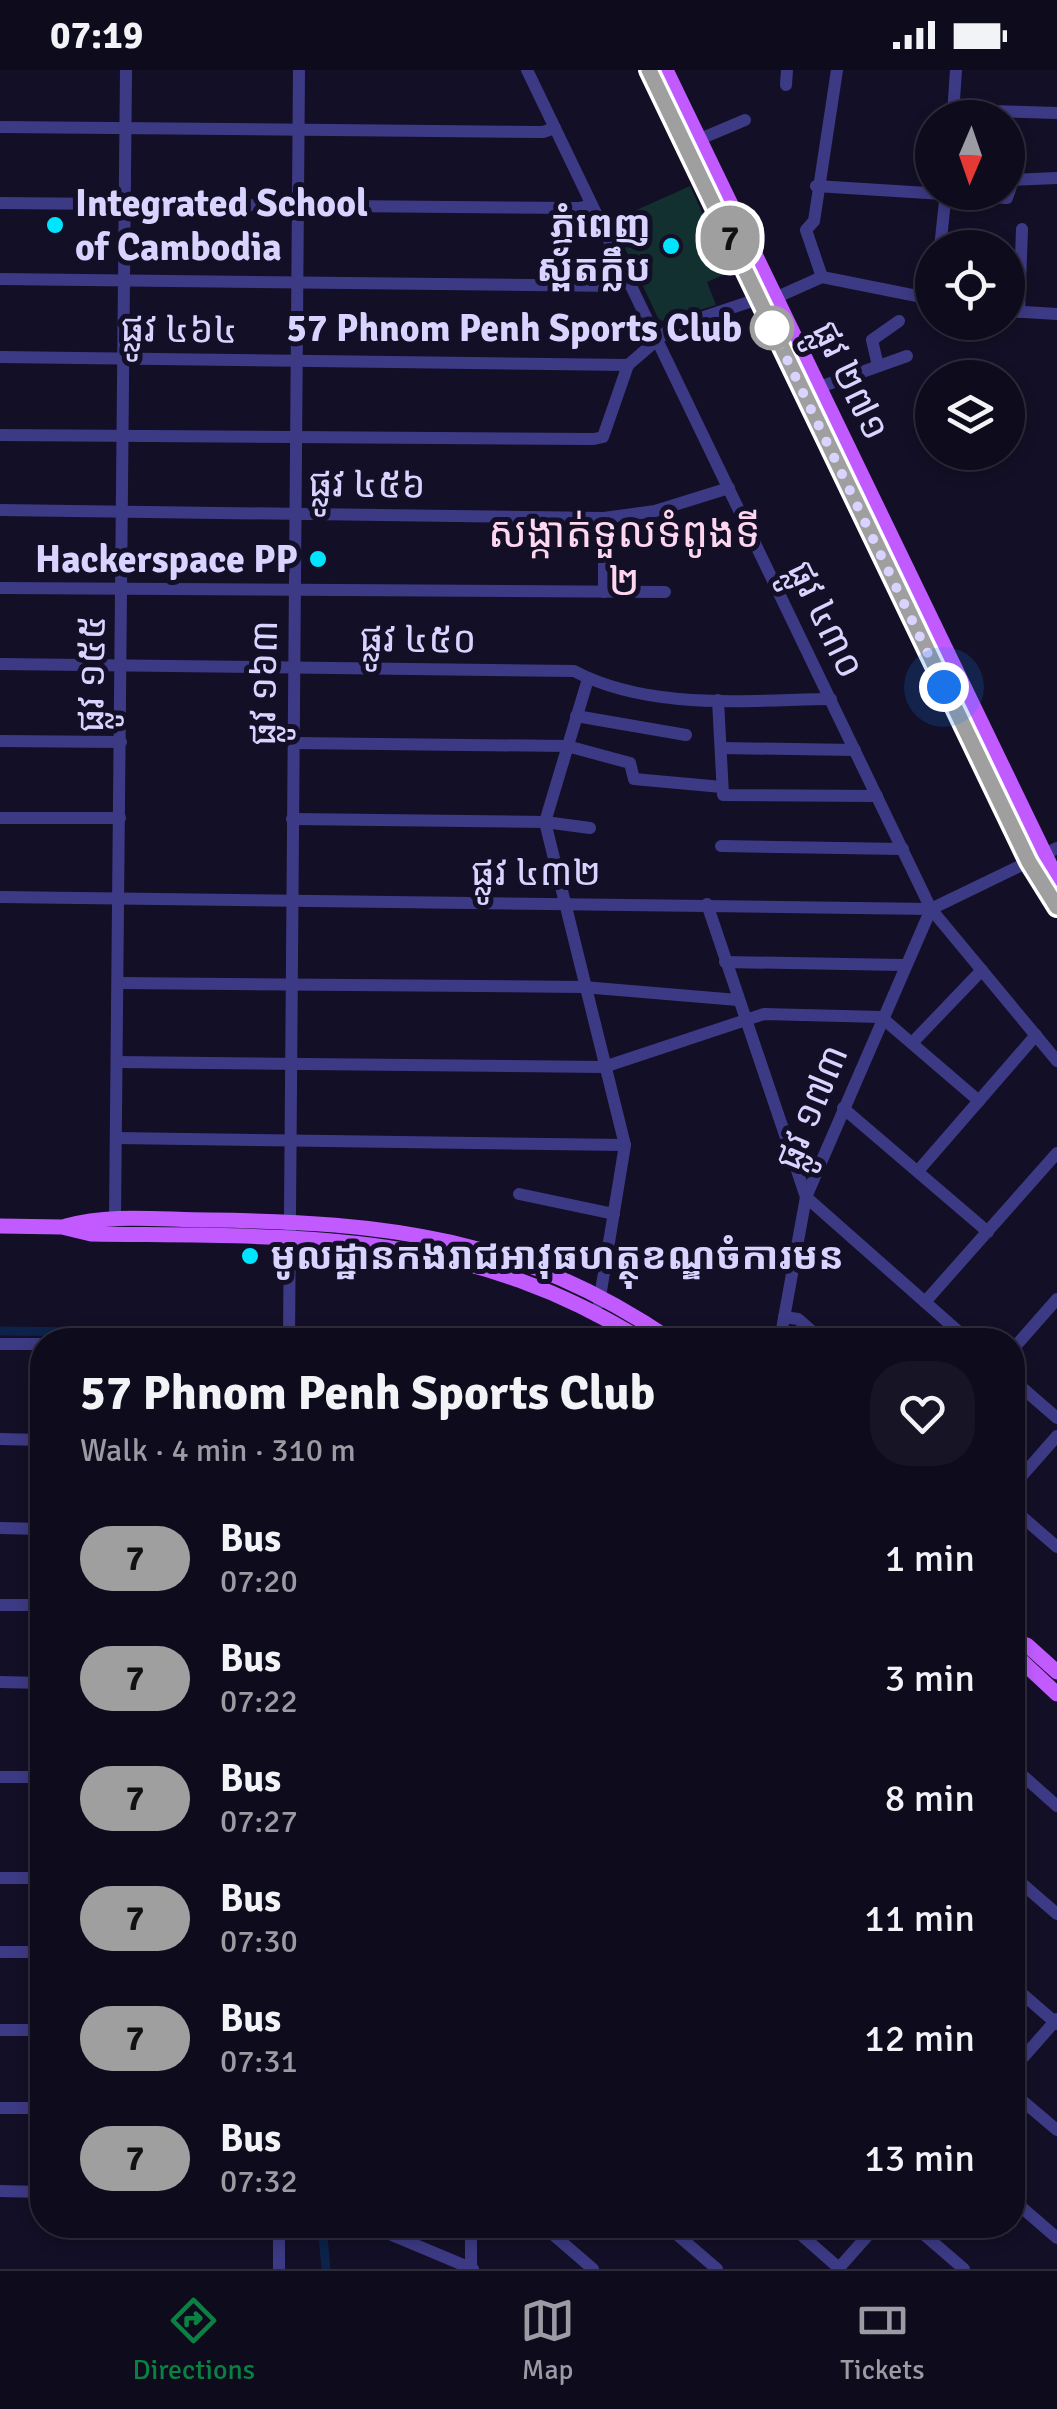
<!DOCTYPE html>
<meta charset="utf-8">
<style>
:root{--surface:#0e0b1c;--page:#171425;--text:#f1f3f6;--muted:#9b9ba3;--line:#2e2b3b;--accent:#0b8043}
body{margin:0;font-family:Signika,"Noto Sans Khmer",sans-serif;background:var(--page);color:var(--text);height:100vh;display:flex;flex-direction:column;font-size:38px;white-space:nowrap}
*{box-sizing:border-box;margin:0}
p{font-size:32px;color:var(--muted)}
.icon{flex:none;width:55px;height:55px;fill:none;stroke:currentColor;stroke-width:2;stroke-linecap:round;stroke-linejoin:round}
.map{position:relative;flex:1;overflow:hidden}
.details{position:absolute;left:30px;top:1258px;width:995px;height:910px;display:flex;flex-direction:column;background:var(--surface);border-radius:40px;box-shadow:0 5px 15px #0003,0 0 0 2px var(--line)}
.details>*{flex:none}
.badge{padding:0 20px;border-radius:32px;font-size:35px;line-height:65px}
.needle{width:65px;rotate:182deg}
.fabs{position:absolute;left:915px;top:30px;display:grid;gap:20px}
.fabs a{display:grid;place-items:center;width:110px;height:110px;border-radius:50%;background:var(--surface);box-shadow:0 5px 15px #0003,0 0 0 2px var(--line);font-size:50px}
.you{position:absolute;width:50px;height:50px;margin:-25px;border:8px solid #fff;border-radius:50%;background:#1a73e8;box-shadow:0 0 0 15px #1a73e833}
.map>.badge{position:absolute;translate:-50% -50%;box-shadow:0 0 0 5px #fff}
.round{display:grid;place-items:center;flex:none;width:105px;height:105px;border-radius:40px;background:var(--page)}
.overview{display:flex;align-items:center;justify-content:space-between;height:170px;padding:0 50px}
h1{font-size:48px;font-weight:700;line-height:75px}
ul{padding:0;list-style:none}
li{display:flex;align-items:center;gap:30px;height:120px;padding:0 50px}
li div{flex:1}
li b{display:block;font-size:38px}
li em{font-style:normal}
li .badge{min-width:110px;font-weight:700;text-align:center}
.status{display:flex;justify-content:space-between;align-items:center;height:70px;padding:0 50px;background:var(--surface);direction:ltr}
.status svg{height:28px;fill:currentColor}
.menu{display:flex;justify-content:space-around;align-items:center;height:140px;border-top:2px solid var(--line);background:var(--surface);font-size:28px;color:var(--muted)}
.menu a{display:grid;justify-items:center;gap:5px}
.menu .active{color:var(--accent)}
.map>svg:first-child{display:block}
.green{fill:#12302f}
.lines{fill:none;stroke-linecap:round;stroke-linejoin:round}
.canal{stroke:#0c2248;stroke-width:9}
.minor{stroke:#3d3a85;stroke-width:12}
.major{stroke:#c25bff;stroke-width:15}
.line-casing{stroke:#fff;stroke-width:22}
.line{stroke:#9f9f9f;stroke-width:15}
.walk{stroke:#d9d4ff;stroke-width:10;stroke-dasharray:0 18}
.poi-dot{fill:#00e5ff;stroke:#130f26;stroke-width:4}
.stop-dot{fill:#fff;stroke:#9f9f9f;stroke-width:5}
.labels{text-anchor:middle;stroke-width:10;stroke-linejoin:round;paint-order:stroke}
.poi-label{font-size:38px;font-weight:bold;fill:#d9d4ff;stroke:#130f26;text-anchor:start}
.stop-label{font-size:38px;font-weight:bold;fill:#d9d4ff;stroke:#130f26;text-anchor:end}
.street-label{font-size:38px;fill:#d9d4ff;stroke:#130f26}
.quarter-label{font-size:42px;fill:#ffd6f0;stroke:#130f26}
</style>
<div class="status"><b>07:19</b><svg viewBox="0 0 49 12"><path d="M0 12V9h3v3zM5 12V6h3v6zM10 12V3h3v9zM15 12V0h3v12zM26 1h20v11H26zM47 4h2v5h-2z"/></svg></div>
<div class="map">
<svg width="1057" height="2199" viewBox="0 0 1057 2199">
<rect width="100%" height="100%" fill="#130f26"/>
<path class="green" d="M690,116L730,202L707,212L716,235L665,251L659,250L612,151Z"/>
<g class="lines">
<g class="canal">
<path d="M0,1261L276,1264"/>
<path d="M322,2155L326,2199"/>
</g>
<g class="minor">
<path d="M527,0L931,839L1057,991"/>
<path d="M786,15L787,0"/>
<path d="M954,40L1057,43"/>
<path d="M953,45L956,0"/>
<path d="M0,57L543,62L555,58"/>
<path d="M700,69L745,50"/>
<path d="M816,116L1007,128L1013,110L1057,108"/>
<path d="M0,133L579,138L592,135"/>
<path d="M940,178L946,122"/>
<path d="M822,207L806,160L814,151L837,0"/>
<path d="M0,209L617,216L630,211"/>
<path d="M775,228L822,207L932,229"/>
<path d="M1008,241L1057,244"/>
<path d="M1019,242L1022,159"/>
<path d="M0,287L628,295L671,258L758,229"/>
<path d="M878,296L872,270L899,251"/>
<path d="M803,323L907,286"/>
<path d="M0,365L594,369L603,367L628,295"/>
<path d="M0,440L604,448L655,441L729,418"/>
<path d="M0,518L665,522"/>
<path d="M604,522V448"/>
<path d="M0,594L574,601C650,641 748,630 831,629"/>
<path d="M588,609L545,752L625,1075L599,1233"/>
<path d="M718,630L723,725L877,726"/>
<path d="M576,646L686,665"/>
<path d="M0,671L121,672"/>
<path d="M293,673L567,676L630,693L634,709L722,717"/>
<path d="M721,678L855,680"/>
<path d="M0,748H120"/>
<path d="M292,749L545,752L590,758"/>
<path d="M721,776L903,779"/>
<path d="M0,827L931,839L1057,778"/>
<path d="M707,834L806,1127L968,1270"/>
<path d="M725,892L903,895"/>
<path d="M118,913L583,917L738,930"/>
<path d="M913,972L982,900"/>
<path d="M117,992L604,997L764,944L881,947L979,1031"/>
<path d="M843,1038L988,1162"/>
<path d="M116,1068L625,1075"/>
<path d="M918,1101L1036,965"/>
<path d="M519,1124L614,1144"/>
<path d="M115,1149L126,0"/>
<path d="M925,1232L1057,1083"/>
<path d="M784,1247L798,1249L822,1270"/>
<path d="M289,1270L299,0"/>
<path d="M780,1270L806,1127L931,839"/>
<path d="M0,1274H42"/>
<path d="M1012,1280L1057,1229"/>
<path d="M1012,1309L1057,1348"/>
<path d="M0,1369L42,1370"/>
<path d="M1012,1417L1057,1366"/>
<path d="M1012,1438L1057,1477"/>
<path d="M0,1458L42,1459"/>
<path d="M0,1535H42"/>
<path d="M0,1612L42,1613"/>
<path d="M1012,1696L1057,1736"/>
<path d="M0,1707H42"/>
<path d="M1012,1805L1057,1844"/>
<path d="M0,1808H42"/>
<path d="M0,1882H42"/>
<path d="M1012,1915L1057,1954"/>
<path d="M0,1960H42"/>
<path d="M1012,2000L1057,1949"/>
<path d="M1012,2022L1057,2060"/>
<path d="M0,2038H42"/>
<path d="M0,2121L42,2122"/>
<path d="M1012,2129L1057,2168"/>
<path d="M368,2155L473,2199"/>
<path d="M471,2155V2199"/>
<path d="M542,2155L593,2199"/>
<path d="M666,2155L717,2199"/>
<path d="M790,2155L840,2199"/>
<path d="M913,2155L964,2199"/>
<path d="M279,2199V2155"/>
<path d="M838,2199L877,2155"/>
</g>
<g class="major">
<path d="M649,0L1026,786L1057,836"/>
<path d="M666,0L1057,809"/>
<path d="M0,1156L62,1157L91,1164C296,1167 459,1157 642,1270"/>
<path d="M66,1156C112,1143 162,1150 209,1150C387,1152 520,1167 671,1270"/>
<path d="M1012,1570L1027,1575L1057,1602"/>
<path d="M1012,1582L1057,1624"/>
</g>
</g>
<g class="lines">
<g class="line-casing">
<path id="line" d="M649,0L1029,792L1057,837"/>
</g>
<use href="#line" class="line"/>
<path class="walk" d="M772,258L944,617"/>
</g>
<g class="poi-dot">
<circle cx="55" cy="155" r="10"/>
<circle cx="671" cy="176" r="10"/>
<circle cx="318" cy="489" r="10"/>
<circle cx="250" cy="1186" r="10"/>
</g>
<circle class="stop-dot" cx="772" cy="258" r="20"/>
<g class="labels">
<g class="poi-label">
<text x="75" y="146">Integrated School<tspan x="75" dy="44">of Cambodia</tspan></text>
<text x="651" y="167" text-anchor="end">ភ្នំពេញ<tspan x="651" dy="44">ស្ព័តក្លឹប</tspan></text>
<text x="298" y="502" text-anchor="end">Hackerspace PP</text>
<text x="270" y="1199">មូលដ្ឋានកងរាជអាវុធហត្ថុខណ្ឌចំការមន</text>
</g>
<g class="stop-label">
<text x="742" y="271">57 Phnom Penh Sports Club</text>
</g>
<g class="street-label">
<text transform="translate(179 259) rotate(1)" y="13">ផ្លូវ ៤៦៤</text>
<text transform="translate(851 310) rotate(64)" y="13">ផ្លូវ ២៧១</text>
<text transform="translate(367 414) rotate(1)" y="13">ផ្លូវ ៤៥៦</text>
<text transform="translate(826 549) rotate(64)" y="13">ផ្លូវ ៤៣០</text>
<text transform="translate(418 569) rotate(1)" y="13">ផ្លូវ ៤៥០</text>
<text transform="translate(91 604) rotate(-89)" y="13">ផ្លូវ ១៥៥</text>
<text transform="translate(263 613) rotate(-89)" y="13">ផ្លូវ ១៦៣</text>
<text x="536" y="815">ផ្លូវ ៤៣២</text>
<text transform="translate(811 1037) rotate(-67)" y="13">ផ្លូវ ១៧៣</text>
</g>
<g class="quarter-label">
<text x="624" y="477">សង្កាត់ទួលទំពូងទី<tspan x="624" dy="48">២</tspan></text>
</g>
</g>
</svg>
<div class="fabs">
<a><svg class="needle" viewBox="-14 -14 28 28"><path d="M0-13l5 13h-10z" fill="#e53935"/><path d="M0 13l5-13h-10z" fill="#9b9ba3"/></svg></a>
<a><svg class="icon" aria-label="locate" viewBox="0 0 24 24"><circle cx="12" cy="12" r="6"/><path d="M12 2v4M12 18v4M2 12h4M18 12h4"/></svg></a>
<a><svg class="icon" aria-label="layers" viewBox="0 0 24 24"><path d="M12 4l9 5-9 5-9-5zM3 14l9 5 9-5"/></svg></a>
</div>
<div class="you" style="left:944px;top:617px"></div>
<b class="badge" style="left:730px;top:168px;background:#9f9f9f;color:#111">7</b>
<section class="details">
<div class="overview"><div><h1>57 Phnom Penh Sports Club</h1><p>Walk · 4 min · 310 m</p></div><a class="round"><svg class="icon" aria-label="heart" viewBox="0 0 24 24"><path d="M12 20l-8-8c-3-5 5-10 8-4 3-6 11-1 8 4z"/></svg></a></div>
<ul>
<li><span class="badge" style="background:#9f9f9f;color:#111">7</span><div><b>Bus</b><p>07:20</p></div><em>1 min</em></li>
<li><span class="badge" style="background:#9f9f9f;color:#111">7</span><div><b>Bus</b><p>07:22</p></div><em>3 min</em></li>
<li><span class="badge" style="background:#9f9f9f;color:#111">7</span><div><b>Bus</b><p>07:27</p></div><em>8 min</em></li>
<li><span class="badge" style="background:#9f9f9f;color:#111">7</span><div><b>Bus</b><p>07:30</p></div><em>11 min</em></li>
<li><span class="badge" style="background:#9f9f9f;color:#111">7</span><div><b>Bus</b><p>07:31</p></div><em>12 min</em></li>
<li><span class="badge" style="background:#9f9f9f;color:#111">7</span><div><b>Bus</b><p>07:32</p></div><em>13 min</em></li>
</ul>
</section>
</div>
<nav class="menu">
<a class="active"><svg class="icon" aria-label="directions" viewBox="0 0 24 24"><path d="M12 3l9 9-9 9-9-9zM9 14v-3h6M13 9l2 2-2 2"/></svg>Directions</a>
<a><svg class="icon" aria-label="map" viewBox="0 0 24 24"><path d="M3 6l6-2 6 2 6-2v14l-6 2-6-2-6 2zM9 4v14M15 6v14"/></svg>Map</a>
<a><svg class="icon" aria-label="tickets" viewBox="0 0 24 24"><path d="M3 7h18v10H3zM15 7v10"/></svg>Tickets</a>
</nav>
